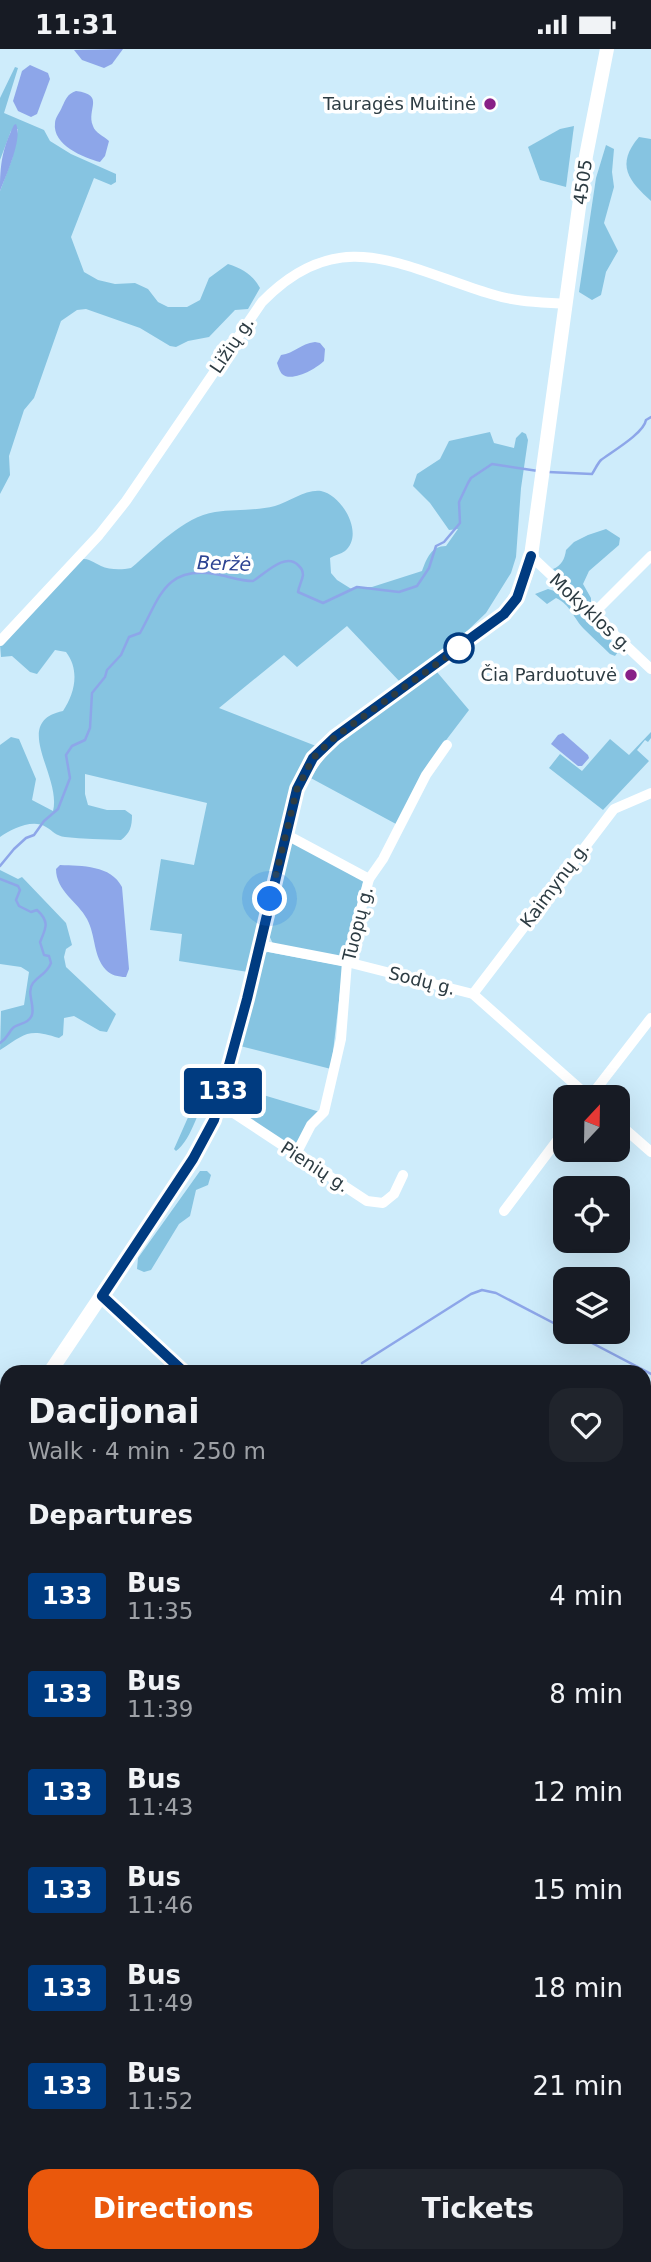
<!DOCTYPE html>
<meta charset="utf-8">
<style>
:root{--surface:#171b24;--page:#20242c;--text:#f1f3f6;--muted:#9ea1a6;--accent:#ea580c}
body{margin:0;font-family:"DejaVu Sans",sans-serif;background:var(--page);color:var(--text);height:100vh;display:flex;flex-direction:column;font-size:26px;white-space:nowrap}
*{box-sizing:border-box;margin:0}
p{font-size:23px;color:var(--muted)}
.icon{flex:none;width:38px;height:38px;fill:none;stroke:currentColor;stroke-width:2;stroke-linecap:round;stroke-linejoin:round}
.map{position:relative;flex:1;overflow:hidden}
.drawer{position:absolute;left:0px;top:1316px;width:651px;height:898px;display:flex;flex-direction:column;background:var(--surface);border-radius:21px 21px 0 0;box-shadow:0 7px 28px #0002}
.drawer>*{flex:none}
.badge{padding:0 14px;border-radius:5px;font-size:24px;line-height:46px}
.needle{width:46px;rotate:22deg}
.fabs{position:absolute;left:553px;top:1036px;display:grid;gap:14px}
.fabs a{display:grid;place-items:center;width:77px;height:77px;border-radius:14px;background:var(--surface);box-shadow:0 7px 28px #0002;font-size:35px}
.you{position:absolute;width:35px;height:35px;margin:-18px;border:5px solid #fff;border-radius:50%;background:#1a73e8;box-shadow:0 0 0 10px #1a73e833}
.map>.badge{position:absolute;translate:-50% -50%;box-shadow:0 0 0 4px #fff}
h2{padding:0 28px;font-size:26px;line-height:63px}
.round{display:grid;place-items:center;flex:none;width:74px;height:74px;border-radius:21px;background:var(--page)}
.overview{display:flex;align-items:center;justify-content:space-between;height:119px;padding:0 28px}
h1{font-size:33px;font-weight:800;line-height:52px}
.button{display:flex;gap:14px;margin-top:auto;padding:14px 28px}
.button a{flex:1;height:80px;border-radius:21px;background:var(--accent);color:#fff;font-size:28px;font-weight:800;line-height:80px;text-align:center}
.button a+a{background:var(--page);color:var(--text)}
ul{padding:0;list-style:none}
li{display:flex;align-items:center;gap:21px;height:98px;padding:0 28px}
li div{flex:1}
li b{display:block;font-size:26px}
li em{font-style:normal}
li .badge{min-width:77px;font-weight:700;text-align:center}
.status{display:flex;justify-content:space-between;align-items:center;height:49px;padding:0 35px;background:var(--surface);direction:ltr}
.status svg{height:19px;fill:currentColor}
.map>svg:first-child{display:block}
.green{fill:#86c4e1}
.water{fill:#8da6e9}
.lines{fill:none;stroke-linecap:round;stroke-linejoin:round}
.stream{stroke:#8da6e9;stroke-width:2.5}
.street{stroke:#fff;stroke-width:10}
.secondary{stroke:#fff;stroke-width:14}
.line-casing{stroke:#fff;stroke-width:16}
.line{stroke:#003b80;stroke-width:10}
.walk{stroke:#2d3c43;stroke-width:7;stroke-dasharray:0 12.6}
.poi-dot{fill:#882087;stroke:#fff;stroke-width:2.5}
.stop-dot{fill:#fff;stroke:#003b80;stroke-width:3.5}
.labels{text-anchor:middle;stroke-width:7;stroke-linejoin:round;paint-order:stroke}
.poi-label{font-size:18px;fill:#2d3c43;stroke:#fff;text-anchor:end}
.street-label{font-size:18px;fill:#2d3c43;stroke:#fff}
.water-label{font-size:19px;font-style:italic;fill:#2d4493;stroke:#fff}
</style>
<div class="status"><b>11:31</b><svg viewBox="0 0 49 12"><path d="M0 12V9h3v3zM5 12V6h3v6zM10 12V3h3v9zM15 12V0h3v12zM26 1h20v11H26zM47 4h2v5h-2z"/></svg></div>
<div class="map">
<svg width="651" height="2213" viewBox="0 0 651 2213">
<rect width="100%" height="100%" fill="#ceecfb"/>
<g class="green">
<path d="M15,18L18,19L4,64L44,81L50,92L71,105L116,125V133L111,136L94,129L71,188L84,223L98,231L115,235L135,234L148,240L158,253L168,258H187L200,251L209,229L228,215C243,220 252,225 260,239L248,260L235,261L209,288L188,292L176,298L170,297L140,279L86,260L77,261L61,272L34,349L24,361L9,407L10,426L0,445V142L12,110L18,80L11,82L0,111V49Z"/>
<path d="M574,77L566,138L540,131L528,98L560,80Z"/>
<path d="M639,88L651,90V152C629,132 615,116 639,88Z"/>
<path d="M606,96L614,100L612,123L614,138L604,174L618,202L606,223L601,246L592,251L579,243L596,129Z"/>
<path d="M490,383L494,394L514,399L516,389L522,383L526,385L528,391L521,439L516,508L511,524L486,564L464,585L461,583L446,594L447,599L401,634L347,577L297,618L284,606L219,659L316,697L304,710L289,746L248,923L179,912L182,885L150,881L161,810L194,816L207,754L85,725V745L88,756L107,761H125L132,766C132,778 130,784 121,791C102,790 83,790 65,788C56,787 53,782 46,778C33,769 11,780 0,788V696L11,688L19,690L36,730L32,751L53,762C62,727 10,673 63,662C75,644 80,621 66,603L55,601L37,625L30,623L12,607L1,608L0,595L78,510C89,509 92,513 101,517C109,521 122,521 131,519C155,499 183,468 215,463C235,460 255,462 275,457C289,453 306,440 321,442C342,446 365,485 345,502C341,505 335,506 330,509L331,524L337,531L353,541L357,538H372L422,522C427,509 431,497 446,497L458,480L449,481L430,454L413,437L417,425L440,410L449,392Z"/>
<path d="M606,480L620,489L619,496L589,522L583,535L591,549V553H588L553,520C561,517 565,510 566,501L574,493L588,486Z"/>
<path d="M548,540L561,544L620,600L615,607L610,605C601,596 592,588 584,580C574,570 570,555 556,549L547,555L535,545Z"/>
<path d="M437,623L469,661L434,707L396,775L307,727C335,683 393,651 437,623Z"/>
<path d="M651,683V689L648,693L645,691L637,701L649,712L603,761L549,719L560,705L582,722L610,690L629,706Z"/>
<path d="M289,784L365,825L344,909L273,895L268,884Z"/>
<path d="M0,821L18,830L22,828L66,874L72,896L66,900L64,908L66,918L116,965L107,983L100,982L74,967L64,969L63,986L59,989C28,979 26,984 0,1001L1,962L24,956L29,923L21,918L0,915Z"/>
<path d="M268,903L343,917L331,1020L240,997L264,904Z"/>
<path d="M205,1030L209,1033C202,1053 192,1091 176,1102L174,1100Z"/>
<path d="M230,1036L320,1063L295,1101L225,1056Z"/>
<path d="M200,1122H207L211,1126L208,1136L196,1141L190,1167L179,1175L151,1221L144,1223L137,1220L138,1209Z"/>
<path d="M0,2166L7,2167V2207H189L197,2213H0Z"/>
</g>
<g class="water">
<path d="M123,0L112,15L104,19L82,11L74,1Z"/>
<path d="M30,16L48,24L50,30L37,65L31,68L18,62L13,52L22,22Z"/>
<path d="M76,42C106,46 86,60 93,77C95,84 104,87 109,92L105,107L100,113C84,109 52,96 55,74C55,69 60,63 62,58C66,50 67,45 76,42Z"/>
<path d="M16,75C23,90 6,126 0,142C0,116 2,100 14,76Z"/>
<path d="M315,293L320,294L325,300L324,312C317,319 292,334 282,325C280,323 278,317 277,314L281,306C295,304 300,295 315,293Z"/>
<path d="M563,684L588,706L589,709L582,717H578L551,695L558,686Z"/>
<path d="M60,816C82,817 111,816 122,838L129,920L126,928C118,928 111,926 106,921C93,907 96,887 87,870C78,853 56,842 56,820Z"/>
</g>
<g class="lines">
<g class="stream">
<path d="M548,423L592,425C595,421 597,415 601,411C613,402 644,384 646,371L651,368"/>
<path d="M0,817L14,800L26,789L34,786L44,772L58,760L70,729L66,706L72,697L85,691L90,679L92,644L105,628L107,621L121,606L129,588L140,584C160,548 165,517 215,525C228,527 240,532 253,532C265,525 285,503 298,516C301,519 303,521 303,526C302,532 299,537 298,543L323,554L357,538L399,543L417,537L429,519L436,497L444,493L460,474L459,453L468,434L471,429L492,415L538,422"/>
<path d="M0,830L18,837L20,841L16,851L19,857L31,863L37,861C50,873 46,879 40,893L44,906L49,907L51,914C46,926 40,925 33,934C26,943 35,956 32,966C29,974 21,974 14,978C8,983 9,988 0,994"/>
<path d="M571,1283L651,1325"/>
<path d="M362,1314L471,1245L482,1241L496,1244L565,1280"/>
</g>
<g class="street">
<path d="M531,507L651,620"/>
<path d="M593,565L651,507"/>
<path d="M0,592L99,486L126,452L262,253C340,173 402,218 491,245C516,253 540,253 566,255"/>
<path d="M285,785L369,830"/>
<path d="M259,896L347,913L473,945L589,1048"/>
<path d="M473,945L614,760L651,744"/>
<path d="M590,1048L651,969"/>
<path d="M220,1055L367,1152L383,1154L394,1145L403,1126"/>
<path d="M618,1074L651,1103"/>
<path d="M296,1105L311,1076L324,1063L341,990L347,913L369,830L383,810L426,726L447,696"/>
<path d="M504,1162L565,1081"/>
<path d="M102,1247L184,1323"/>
</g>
<g class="secondary">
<path d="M50,1323L193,1110L214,1071L247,950L297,740C307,719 318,703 335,688L504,565C519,548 526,529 531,507L586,107L607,0"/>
<path d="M0,1397L7,1387"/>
</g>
</g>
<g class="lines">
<g class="line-casing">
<path id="line" d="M184,1323L102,1247L193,1110L214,1071L247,950L297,740L313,709L335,688L504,565L517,549L531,507"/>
</g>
<use href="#line" class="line"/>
<path class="walk" d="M270,850L297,740L313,709L335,688L459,599"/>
</g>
<g class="poi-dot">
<circle cx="490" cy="55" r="7"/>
<circle cx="631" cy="626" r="7"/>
</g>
<circle class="stop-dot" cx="459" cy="599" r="14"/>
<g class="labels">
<g class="poi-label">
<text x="476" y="61">Tauragės Muitinė</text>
<text x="617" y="632">Čia Parduotuvė</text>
</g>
<g class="street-label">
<text transform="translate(583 133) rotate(-82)" y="6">4505</text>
<text transform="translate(232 296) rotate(-56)" y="6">Ližių g.</text>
<text transform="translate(591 564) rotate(43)" y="6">Mokyklos g.</text>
<text transform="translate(555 836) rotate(-53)" y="6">Kaimynų g.</text>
<text transform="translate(358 875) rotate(-76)" y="6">Tuopų g.</text>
<text transform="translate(422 932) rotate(14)" y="6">Sodų g.</text>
<text transform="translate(315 1118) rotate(33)" y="6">Pienių g.</text>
</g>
<g class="water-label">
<text transform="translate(224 514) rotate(2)" y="7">Beržė</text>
</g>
</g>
</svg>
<div class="fabs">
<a><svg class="needle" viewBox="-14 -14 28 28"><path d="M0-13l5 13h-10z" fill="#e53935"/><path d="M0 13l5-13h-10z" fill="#9ea1a6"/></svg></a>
<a><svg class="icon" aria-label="locate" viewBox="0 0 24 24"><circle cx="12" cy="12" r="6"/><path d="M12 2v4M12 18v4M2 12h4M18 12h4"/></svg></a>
<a><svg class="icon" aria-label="layers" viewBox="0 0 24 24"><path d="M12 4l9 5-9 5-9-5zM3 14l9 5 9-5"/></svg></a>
</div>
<div class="you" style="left:270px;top:850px"></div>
<b class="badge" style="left:223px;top:1042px;background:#003b80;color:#fff">133</b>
<section class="drawer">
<div class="overview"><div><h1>Dacijonai</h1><p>Walk · 4 min · 250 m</p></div><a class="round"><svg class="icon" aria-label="heart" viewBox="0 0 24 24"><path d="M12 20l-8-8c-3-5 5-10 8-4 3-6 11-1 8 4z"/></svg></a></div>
<h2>Departures</h2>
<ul>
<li><span class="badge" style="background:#003b80;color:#fff">133</span><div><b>Bus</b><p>11:35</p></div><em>4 min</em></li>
<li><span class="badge" style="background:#003b80;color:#fff">133</span><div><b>Bus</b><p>11:39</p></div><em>8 min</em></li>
<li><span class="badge" style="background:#003b80;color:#fff">133</span><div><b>Bus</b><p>11:43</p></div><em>12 min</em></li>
<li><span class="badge" style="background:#003b80;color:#fff">133</span><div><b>Bus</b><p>11:46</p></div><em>15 min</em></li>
<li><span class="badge" style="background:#003b80;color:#fff">133</span><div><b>Bus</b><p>11:49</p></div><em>18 min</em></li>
<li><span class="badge" style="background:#003b80;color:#fff">133</span><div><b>Bus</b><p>11:52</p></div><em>21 min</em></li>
</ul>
<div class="button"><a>Directions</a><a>Tickets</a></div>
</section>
</div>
